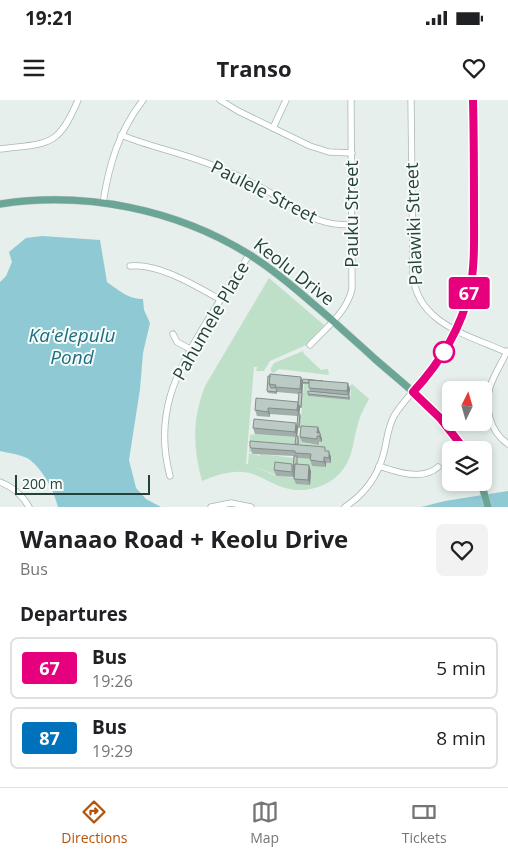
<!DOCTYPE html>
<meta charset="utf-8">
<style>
:root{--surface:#fff;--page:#f2f2f2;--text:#202124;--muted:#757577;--line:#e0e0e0;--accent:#b45309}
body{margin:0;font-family:"Open Sans",sans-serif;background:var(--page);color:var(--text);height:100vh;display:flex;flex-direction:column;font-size:19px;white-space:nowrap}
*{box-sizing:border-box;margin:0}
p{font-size:16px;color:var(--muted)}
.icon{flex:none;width:28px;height:28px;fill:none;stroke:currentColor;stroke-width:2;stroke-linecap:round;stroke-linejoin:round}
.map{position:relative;height:407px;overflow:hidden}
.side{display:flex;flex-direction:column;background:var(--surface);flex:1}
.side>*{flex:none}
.badge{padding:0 10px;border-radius:4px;font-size:18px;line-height:32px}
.needle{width:32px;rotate:5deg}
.buttons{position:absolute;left:442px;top:281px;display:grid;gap:10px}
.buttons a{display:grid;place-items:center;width:50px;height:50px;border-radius:8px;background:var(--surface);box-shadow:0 2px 8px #0003;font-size:25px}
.scale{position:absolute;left:15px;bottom:12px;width:135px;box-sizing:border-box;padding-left:5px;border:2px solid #24423a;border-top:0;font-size:14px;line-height:18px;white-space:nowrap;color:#24423a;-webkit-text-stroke:4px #f7fbf9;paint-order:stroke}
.map>.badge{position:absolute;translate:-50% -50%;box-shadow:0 0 0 2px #fff}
h2{padding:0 20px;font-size:19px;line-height:45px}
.round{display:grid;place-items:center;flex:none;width:52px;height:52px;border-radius:8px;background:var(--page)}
.summary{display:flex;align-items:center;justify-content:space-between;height:85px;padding:0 20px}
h1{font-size:24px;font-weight:700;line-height:38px}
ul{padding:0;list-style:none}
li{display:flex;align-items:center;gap:15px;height:62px;margin:0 10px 8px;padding:0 10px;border:2px solid var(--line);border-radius:8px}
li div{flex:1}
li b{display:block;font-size:19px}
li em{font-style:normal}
li .badge{min-width:55px;font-weight:700;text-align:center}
.status{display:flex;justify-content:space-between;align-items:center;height:35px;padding:0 25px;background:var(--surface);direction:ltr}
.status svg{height:14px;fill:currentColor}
header{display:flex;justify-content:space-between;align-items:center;height:65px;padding:0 20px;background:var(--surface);font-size:22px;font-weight:700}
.menu{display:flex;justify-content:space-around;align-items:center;height:70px;border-top:1px solid var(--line);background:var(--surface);font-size:14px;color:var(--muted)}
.menu a{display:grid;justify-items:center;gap:2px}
.menu .selected{color:var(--accent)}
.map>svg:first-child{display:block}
.green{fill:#bfe0c8}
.water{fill:#8ec9d4}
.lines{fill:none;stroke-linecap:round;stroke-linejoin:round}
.minor-casing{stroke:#a8b8b2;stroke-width:7}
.major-casing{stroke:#c2cac8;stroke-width:8}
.minor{stroke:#fff;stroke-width:5.5}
.major{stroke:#6aa596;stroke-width:7}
.wall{fill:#a1aea9}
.shaded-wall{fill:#838d89}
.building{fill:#bbcac4;stroke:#838d89}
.line-casing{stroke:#fff;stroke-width:11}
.line{stroke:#e6007e;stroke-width:8}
.stop-dot{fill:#fff;stroke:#e6007e;stroke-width:2.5}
.labels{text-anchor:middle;stroke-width:4;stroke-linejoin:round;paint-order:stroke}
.street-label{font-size:18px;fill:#24423a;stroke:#f7fbf9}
.water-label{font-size:19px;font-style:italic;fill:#1c6f80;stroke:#f7fbf9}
</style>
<div class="status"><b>19:21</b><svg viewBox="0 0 49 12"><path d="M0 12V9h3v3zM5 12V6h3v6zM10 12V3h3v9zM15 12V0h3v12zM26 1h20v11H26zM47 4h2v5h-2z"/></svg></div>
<header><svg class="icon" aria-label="menu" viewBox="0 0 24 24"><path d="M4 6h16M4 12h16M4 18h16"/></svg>Transo<svg class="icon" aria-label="heart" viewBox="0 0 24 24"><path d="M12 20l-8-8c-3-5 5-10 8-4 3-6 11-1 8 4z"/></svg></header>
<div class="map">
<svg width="508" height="407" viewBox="0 0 508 407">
<rect width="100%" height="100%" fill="#e6efeb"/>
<g class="green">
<path d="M269,178L324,225L306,245L270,261L264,271H256L257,267H254L246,364H248L249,353L260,356V354L295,358L294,369L276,375L253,366L276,376L297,378V358L313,360L325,367L326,363H331V356L298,348L300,332H303L309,344H319L322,339L314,331L300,329L304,284H309L308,296L350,300L351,290L348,288L352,284L369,299C365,307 360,315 358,324C353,339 354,354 344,368C331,387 304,395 282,387C269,383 257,373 243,372C228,371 215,376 202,381C193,348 192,319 205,286Z"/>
<path d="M303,251L304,254L321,270L328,269L329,275L279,269L274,273L271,272V268L274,263Z"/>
<path d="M256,334L296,337L295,350L249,352L250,335Z"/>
</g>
<g class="water">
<path d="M42,136L100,140L107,182C117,189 129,200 143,199L144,210L150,223L143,253L140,289L129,360L136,388L146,399L161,407H58C54,391 42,367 27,358C18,354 9,353 0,351V182L6,176L12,162L9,152L26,138Z"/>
<path d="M508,391V407H421L445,401Z"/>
</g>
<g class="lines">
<g class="minor-casing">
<g id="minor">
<path d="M220,0L238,11L310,46L329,52L352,53"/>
<path d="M411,0L413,174C416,223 468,235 506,252"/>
<path d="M273,28L286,0"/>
<path d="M121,35C153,48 187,54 219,68C240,76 259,86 278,97C308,114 315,125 352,125"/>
<path d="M0,49C48,43 58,48 78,0"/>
<path d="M103,103C109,64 119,31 143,0"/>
<path d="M130,166C159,163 196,186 221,200"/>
<path d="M173,234L177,242L190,249"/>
<path d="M310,245C325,229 347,212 352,189L351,0"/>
<path d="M507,251C502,263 494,274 490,287C484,307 490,332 508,344"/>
<path d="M379,366C396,372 423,381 438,367"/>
<path d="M170,376C154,316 175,273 206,223C220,200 235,177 249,155"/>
<path d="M0,382C13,387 22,394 29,407"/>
<path d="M211,407L231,403L251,407"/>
<path d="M345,407C363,395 377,377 383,356C387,342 387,329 394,316C404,299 419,286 431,272C457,238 471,197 474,155L473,0"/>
</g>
</g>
<g class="major-casing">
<g id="major">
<path d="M0,104C86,91 176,109 250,155C280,174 306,198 333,221C347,234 361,246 375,259C407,287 442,313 465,350"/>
<path d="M481,382L488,407"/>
</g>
</g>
<use href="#minor" class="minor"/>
<use href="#major" class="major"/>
</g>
<g class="wall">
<path d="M268,276L301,277L302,281L350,289L349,295L350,297V300L308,296V294L310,292L309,288V284H303L302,308H300L299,314L301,316L300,328H298L297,336L299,338V345L326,351L331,357V363H326V367L312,366L310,359L297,358V364L311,371L310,385L296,384L293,377L276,376L274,370L292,364L293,366L294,356L253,354L252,353L250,347L295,344L296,337L255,334L253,328L297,325V316L270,314V317L257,316L255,310L298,304L299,294L277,292V294L268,293L267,291Z"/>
<path d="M318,327L322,339V342H319V345L302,342L300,337Z"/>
</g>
<g class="shaded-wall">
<path d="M301,277L303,282H302L303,284L302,294L300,289Z"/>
<path d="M348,283L350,289L349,297L347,291Z"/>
<path d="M298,302L300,308L299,316L297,310Z"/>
<path d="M268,308L270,314V317L268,312Z"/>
<path d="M296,323L298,328L297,337L295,332Z"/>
<path d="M318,327L322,339V342L317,333Z"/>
<path d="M329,351L331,357V363L329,358Z"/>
<path d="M324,357L326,363V367L324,362Z"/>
<path d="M309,365L311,371L310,385L308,380Z"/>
</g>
<g class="building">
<path d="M270,274L301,277L300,289L275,287L276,285L269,284Z"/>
<path d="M268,276H270L269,284L271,288H276L277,292L267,291Z"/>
<path d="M303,279L323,281L309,280V283L302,282Z"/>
<path d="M309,280L348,283L347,291L309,288Z"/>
<path d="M308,291L349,295V298L308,294Z"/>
<path d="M299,292L302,293L301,306H299L298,304Z"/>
<path d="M256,298L298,302L297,310L268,308V312L255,310Z"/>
<path d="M298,314H300L299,326H297V325Z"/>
<path d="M254,319L296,323L295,332L253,328Z"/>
<path d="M301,326L318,327L317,333H320V336H317V339L300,337Z"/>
<path d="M296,336H298V344H295Z"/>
<path d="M250,341L325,347V351H329V358L324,357V362L310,360L311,354L295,353V351L251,348L250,347Z"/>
<path d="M294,356H297V364H295L294,376H293Z"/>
<path d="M275,362L292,364V372L274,370Z"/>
<path d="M295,364L309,365L308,380L294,379Z"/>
</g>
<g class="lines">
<g class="line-casing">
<path id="line" d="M465,350L440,318L413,292C440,263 461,228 470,190C475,165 474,139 474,114C474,76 474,38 473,0"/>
</g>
<use href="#line" class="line"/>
</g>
<circle class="stop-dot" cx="444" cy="252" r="10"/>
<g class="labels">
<g class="street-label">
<text transform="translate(264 92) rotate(27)" y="6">Paulele Street</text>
<text transform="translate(352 114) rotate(-90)" y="6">Pauku Street</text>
<text transform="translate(414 124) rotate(-92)" y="6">Palawiki Street</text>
<text transform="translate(294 172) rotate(38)" y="6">Keolu Drive</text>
<text transform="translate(211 221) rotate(-60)" y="6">Pahumele Place</text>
</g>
<g class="water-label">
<text x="72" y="242">Kaʻelepulu<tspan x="72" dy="22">Pond</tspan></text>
</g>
</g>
</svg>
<div class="buttons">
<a><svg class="needle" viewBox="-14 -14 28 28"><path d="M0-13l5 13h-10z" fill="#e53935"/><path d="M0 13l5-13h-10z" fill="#757577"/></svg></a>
<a><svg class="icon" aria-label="layers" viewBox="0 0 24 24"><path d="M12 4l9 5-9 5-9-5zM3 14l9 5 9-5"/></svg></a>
</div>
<div class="scale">200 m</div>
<b class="badge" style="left:469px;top:193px;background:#e6007e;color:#fff">67</b>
</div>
<section class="side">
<div class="summary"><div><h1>Wanaao Road + Keolu Drive</h1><p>Bus</p></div><a class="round"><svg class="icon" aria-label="heart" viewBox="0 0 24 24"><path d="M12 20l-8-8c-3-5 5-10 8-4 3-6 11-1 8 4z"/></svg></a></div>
<h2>Departures</h2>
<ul>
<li><span class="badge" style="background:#e6007e;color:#fff">67</span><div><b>Bus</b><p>19:26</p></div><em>5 min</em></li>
<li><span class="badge" style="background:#0072bc;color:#fff">87</span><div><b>Bus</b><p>19:29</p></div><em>8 min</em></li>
</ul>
</section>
<nav class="menu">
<a class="selected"><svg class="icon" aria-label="directions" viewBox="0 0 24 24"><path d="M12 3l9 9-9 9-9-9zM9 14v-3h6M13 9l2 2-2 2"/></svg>Directions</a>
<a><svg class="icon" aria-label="map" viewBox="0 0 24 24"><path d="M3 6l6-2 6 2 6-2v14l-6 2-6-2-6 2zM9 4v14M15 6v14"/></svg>Map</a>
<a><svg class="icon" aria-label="tickets" viewBox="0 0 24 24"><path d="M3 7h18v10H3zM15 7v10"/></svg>Tickets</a>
</nav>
